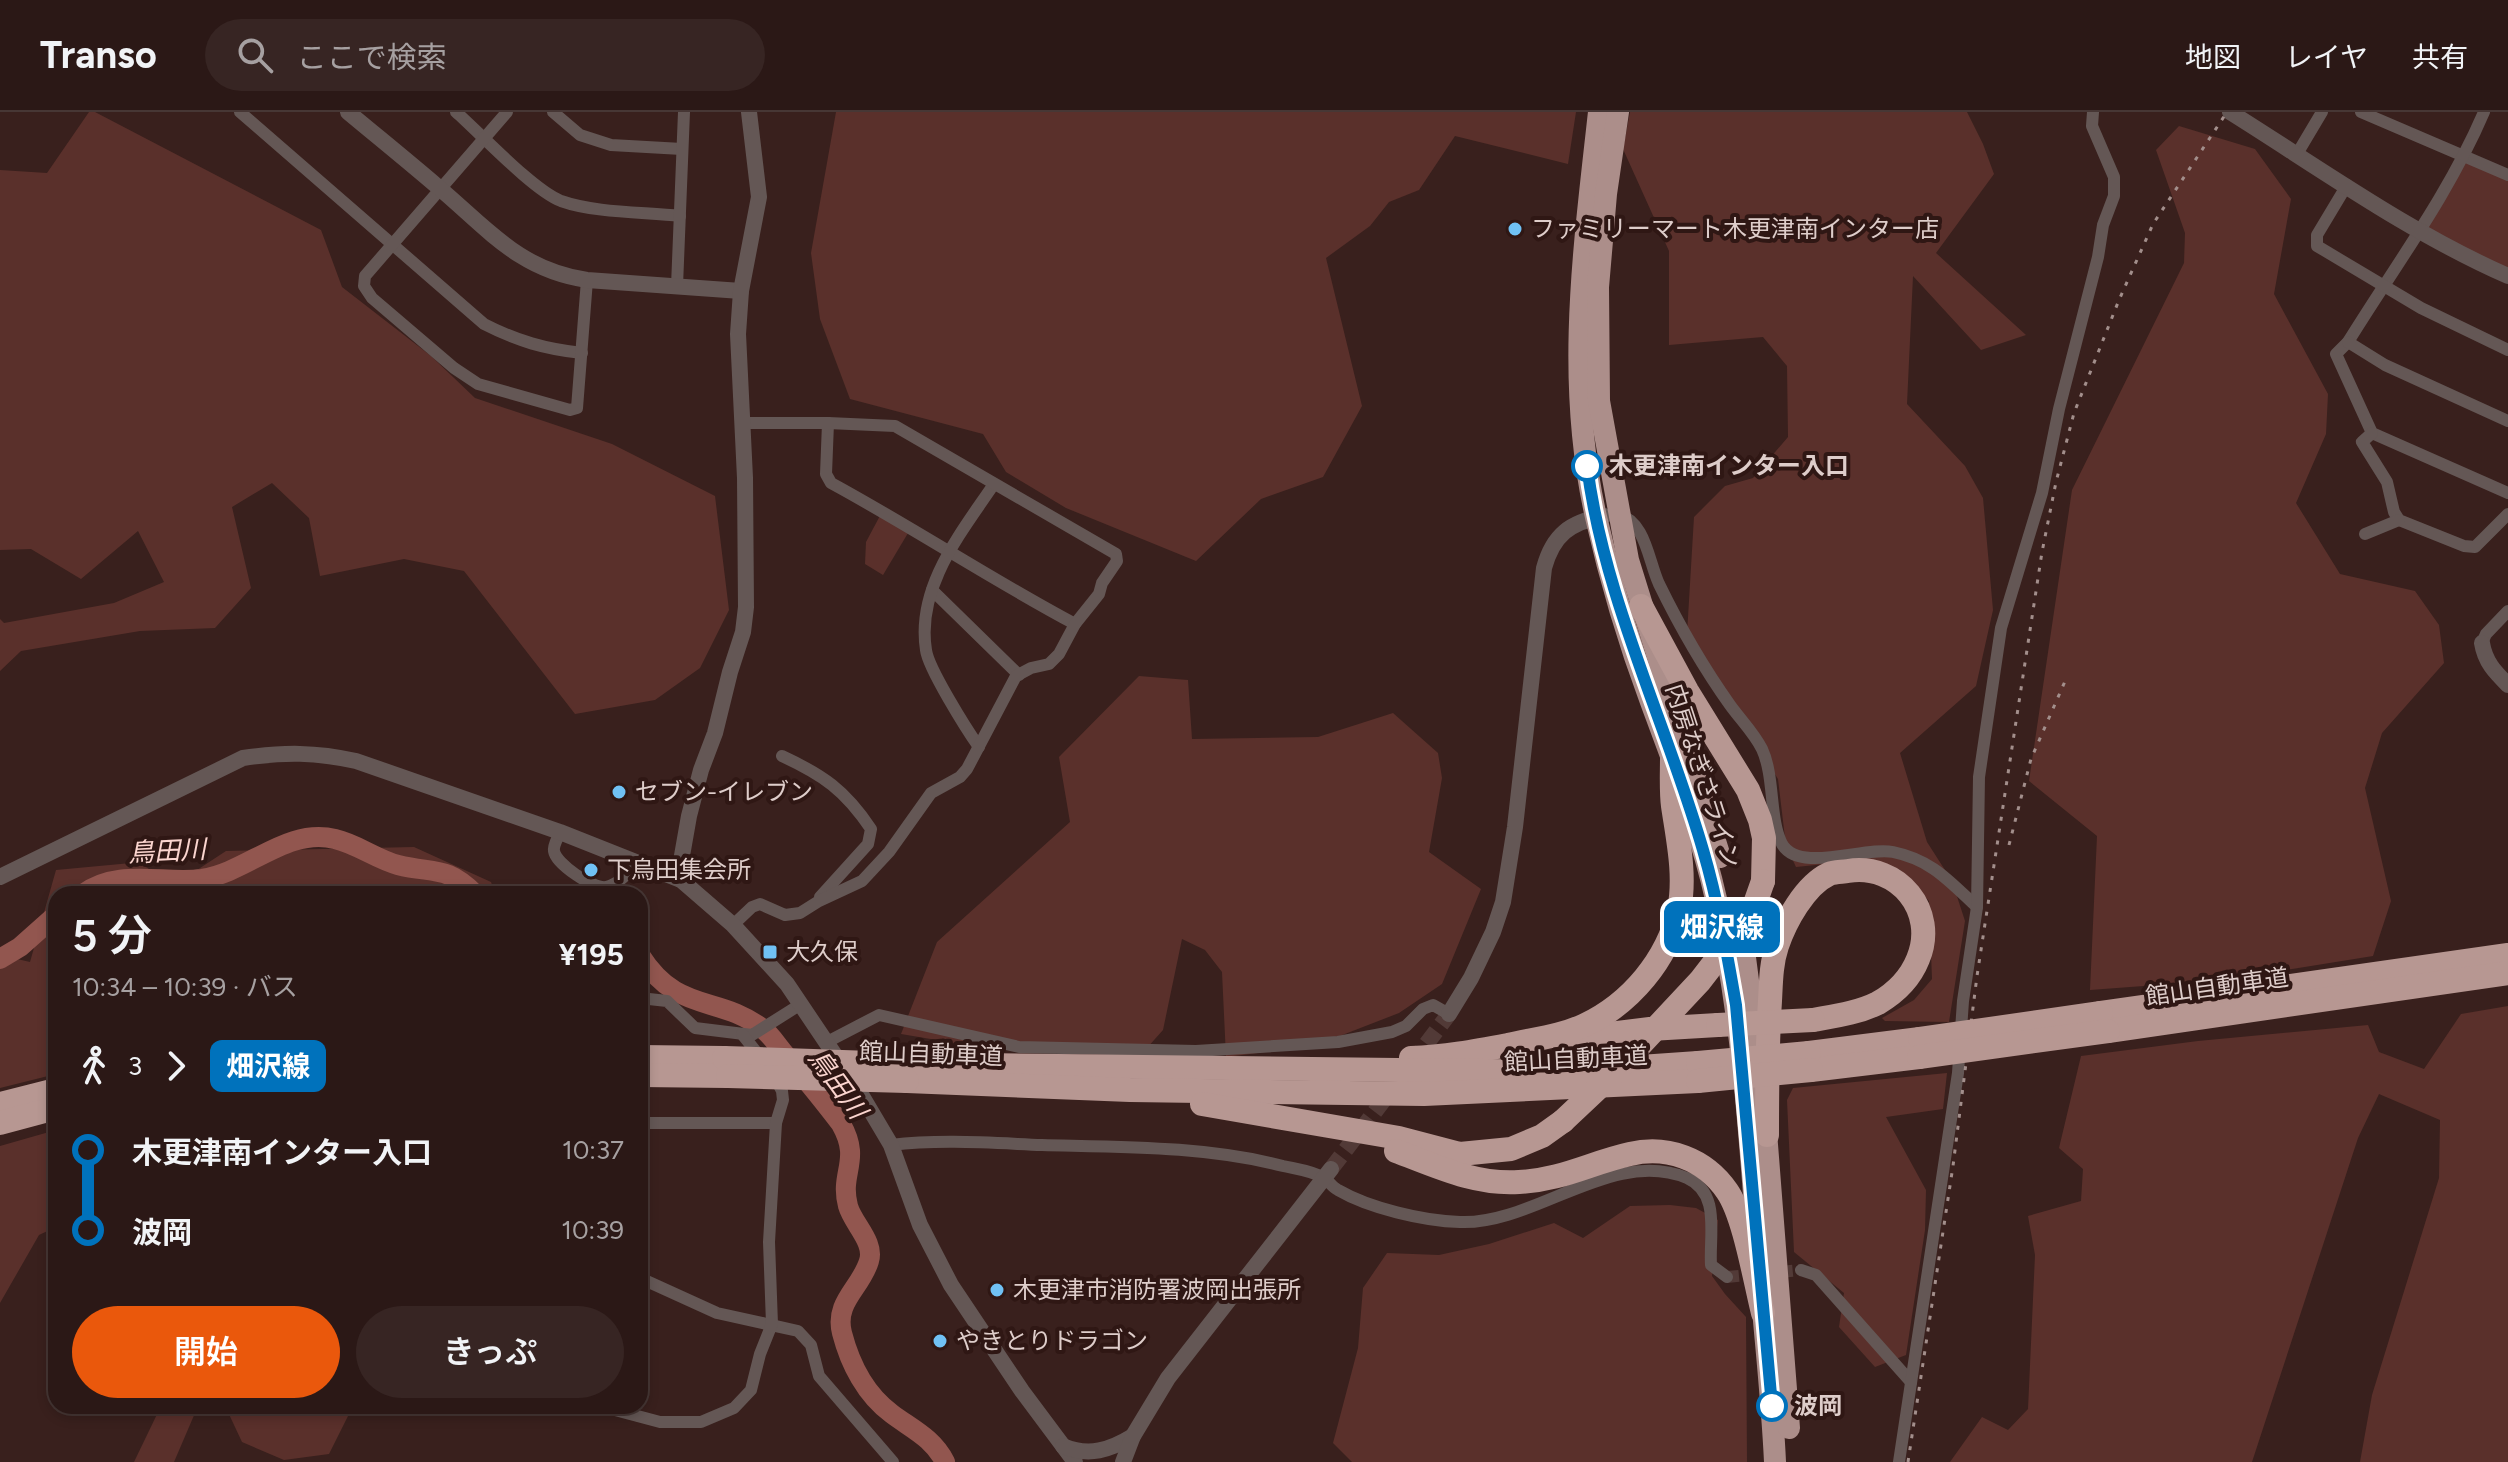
<!DOCTYPE html>
<html lang="ja">
<meta charset="utf-8">
<style>
:root{--surface:#2b1816;--page:#372523;--text:#f1f3f6;--muted:#a6a0a1;--line:#473735;--accent:#ea580c}
body{margin:0;font-family:Figtree,"Noto Sans JP",sans-serif;background:var(--page);color:var(--text);height:100vh;display:flex;flex-direction:column;font-size:30px;white-space:nowrap}
*{box-sizing:border-box;margin:0}
p{font-size:26px;color:var(--muted)}
.icon{flex:none;width:44px;height:44px;fill:none;stroke:currentColor;stroke-width:2;stroke-linecap:round;stroke-linejoin:round}
.map{position:relative;flex:1;overflow:hidden}
.drawer{position:absolute;left:48px;top:774px;width:600px;height:528px;display:flex;flex-direction:column;background:var(--surface);border-radius:24px;box-shadow:0 4px 12px #0003,0 0 0 2px var(--line)}
.drawer>*{flex:none}
.badge{padding:0 16px;border-radius:12px;font-size:28px;line-height:52px}
.map>.badge{position:absolute;translate:-50% -50%;box-shadow:0 0 0 4px #fff}
.legs{display:flex;align-items:center;gap:12px;height:88px;padding:0 24px;font-size:26px}
.legs p{margin-inline-start:auto}
.headline{display:flex;align-items:center;justify-content:space-between;height:136px;padding:0 24px}
h1{font-size:44px;font-weight:600;line-height:60px}
.button{display:flex;gap:16px;margin-top:auto;padding:16px 24px}
.button a{flex:1;height:92px;border-radius:48px;background:var(--accent);color:#fff;font-size:32px;font-weight:600;line-height:92px;text-align:center}
.button a+a{background:var(--page);color:var(--text)}
ul{padding:0 24px;list-style:none}
li{display:flex;align-items:center;gap:28px;height:80px;font-size:30px}
li i{display:grid;place-items:center;width:12px;height:100%;margin:0 10px;background:currentColor}
li i::after{content:'';width:20px;height:20px;margin:-10px;border:6px solid;border-radius:50%;background:var(--surface)}
li p{margin-inline-start:auto}
li:first-child i{background:linear-gradient(#0000 50%,currentColor 0)}
li:last-child i{background:linear-gradient(currentColor 50%,#0000 0)}
header{display:flex;align-items:center;gap:48px;box-sizing:border-box;height:112px;padding:0 40px;background:var(--surface);border-bottom:2px solid var(--line)}
header strong{font-size:38px}
nav{display:flex;gap:44px;margin-inline-start:auto;font-size:28px}
.search{width:560px;height:72px;background:var(--page);display:flex;align-items:center;gap:20px;box-sizing:border-box;padding:0 28px;border-radius:44px;color:var(--muted);font-size:30px}
.map>svg:first-child{display:block}
.green{fill:#5a302b}
.lines{fill:none;stroke-linecap:round;stroke-linejoin:round}
.river{stroke:#92564f;stroke-width:20}
.minor-tunnel{stroke:#523a37;stroke-width:12;stroke-dasharray:12 6;stroke-linecap:butt}
.tertiary-tunnel{stroke:#523a37;stroke-width:16;stroke-dasharray:16 8;stroke-linecap:butt}
.minor{stroke:#645755;stroke-width:12}
.tertiary{stroke:#645755;stroke-width:16}
.trunk{stroke:#ac8e8a;stroke-width:22}
.motorway{stroke:#b79792;stroke-width:24}
.rail{stroke:#a38f8c;stroke-width:3;stroke-dasharray:4 8;stroke-linecap:butt}
.motorway-bridge{stroke:#b79792;stroke-width:24}
.line-1-casing{stroke:#fff;stroke-width:18}
.line-1{stroke:#0072bc;stroke-width:12}
.poi-dot{fill:#70c1f4;stroke:#2f1714;stroke-width:3}
.stop-1-dot{fill:#fff;stroke:#0072bc;stroke-width:4}
.labels{text-anchor:middle;stroke-width:8;stroke-linejoin:round;paint-order:stroke}
.poi-label{font-size:24px;fill:#decdca;stroke:#2f1714;text-anchor:start}
.stop-label{font-size:24px;font-weight:bold;fill:#decdca;stroke:#2f1714;text-anchor:start}
.street-label{font-size:24px;fill:#decdca;stroke:#2f1714}
.water-label{font-size:26px;font-style:italic;fill:#fbd5cf;stroke:#2f1714}
</style>
<header>
<strong>Transo</strong>
<div class="search"><svg class="icon" aria-label="search" viewBox="0 0 24 24"><circle cx="10" cy="10" r="6"/><path d="M15 15l6 6"/></svg>ここで検索</div>
<nav><a>地図</a><a>レイヤ</a><a>共有</a></nav>
</header>
<div class="map">
<svg width="2508" height="1350" viewBox="0 0 2508 1350">
<rect width="100%" height="100%" fill="#39201d"/>
<g class="green">
<path d="M89,0H95L321,118L342,175L431,244L475,286L612,332L715,384L729,498L700,556L655,588L575,602L464,459L404,447L320,464L309,406L272,371L232,395L251,476L215,516L140,519L21,539L0,559V507L4,511L114,491L164,470L138,419L81,467L31,437L0,438V58L47,61Z"/>
<path d="M836,0H1576L1568,52L1455,24L1419,78L1389,90L1370,114L1326,146L1362,294L1323,365L1261,387L1196,449L1066,396L1006,360L983,322L850,287L820,207L811,141Z"/>
<path d="M1630,0H1967L1983,32L1994,62L1936,141L2026,223L1981,238L1913,164L1907,292L1965,354L1983,386L1993,498L1976,574L1900,641L1927,730L1952,769L1965,809L1949,910L1885,909L1882,906L1914,888L1932,867L1929,789L1899,757L1835,751L1796,755L1786,734L1778,667L1687,522L1694,405L1725,374L1753,366L1788,325L1787,254L1763,225L1669,233V139L1623,37Z"/>
<path d="M2179,14L2255,37L2291,87L2274,182L2328,282L2326,322L2296,391L2340,462L2415,479L2439,513L2444,551L2382,621L2365,676L2391,789L2373,844L2224,868L2090,878L2097,724L2029,669L2072,378L2184,151L2185,121L2156,38Z"/>
<path d="M2465,45L2508,63V164L2420,119Z"/>
<path d="M882,400L911,416L883,463L865,452L866,430Z"/>
<path d="M1139,564L1188,568L1192,627L1318,625L1393,601L1438,641L1442,666L1429,740L1481,777L1442,872L1399,901L1314,934L1226,945L1222,860L1205,838L1182,827L1163,918L1138,946L972,934L901,922L937,830L1070,710L1059,645Z"/>
<path d="M414,735L491,770L495,782H56V962L0,976V843L30,850L56,758L142,750L168,777L226,739Z"/>
<path d="M2508,894V1350H2360L2372,1283L2439,1066L2440,1008L2379,982L2358,1026L2252,1350H1950L1982,1305L2008,1318L2028,1297L2035,1143L2028,1104L2081,1089L2083,1057L2059,1036L2081,944L2198,929L2368,913L2379,940L2424,957L2461,902Z"/>
<path d="M1947,961L1943,997L1886,1005L1926,1078L1925,1118L1906,1243L1875,1255L1839,1215L1844,1181L1794,1140L1787,988L1793,976Z"/>
<path d="M56,1018V1115L39,1123L0,1191V1034Z"/>
<path d="M1670,1093L1696,1096L1718,1108L1712,1164L1725,1182L1746,1205L1747,1350H1352L1333,1331L1358,1236L1363,1176L1387,1141L1439,1143L1489,1132L1554,1111L1583,1126L1630,1094Z"/>
<path d="M161,1294H198L174,1350H134Z"/>
<path d="M228,1294H353L329,1342L284,1348L242,1330L227,1298Z"/>
</g>
<g class="lines">
<g class="river">
<path d="M83,782C117,756 163,772 202,767C248,760 287,715 335,727C357,732 376,747 398,753C434,762 446,753 475,782"/>
<path d="M640,843C678,903 718,882 763,917C771,923 777,933 783,940C803,964 822,987 841,1012C862,1049 839,1060 848,1094C853,1112 875,1130 869,1149C861,1176 834,1190 842,1221C850,1252 866,1283 892,1302C912,1317 933,1326 945,1350"/>
<path d="M0,847L20,835L56,803"/>
</g>
<path class="minor-tunnel" d="M1727,1165L1801,1158"/>
<g class="tertiary-tunnel">
<path d="M1412,951L1449,902"/>
<path d="M1331,1057L1393,976"/>
</g>
<g class="minor">
<path d="M240,0L484,212C517,229 545,237 582,241"/>
<path d="M456,0C481,22 533,78 561,89C595,101 643,100 680,104"/>
<path d="M507,0L365,164L364,174L372,186L454,256L478,272L570,298L577,296L587,168"/>
<path d="M553,0L580,23L611,33L682,37"/>
<path d="M2361,0L2508,63"/>
<path d="M2484,0C2449,82 2395,154 2348,230L2336,242L2372,321L2508,381"/>
<path d="M2297,42L2322,0"/>
<path d="M2347,73L2317,123V134L2421,196L2508,238"/>
<path d="M677,174L684,0"/>
<path d="M2348,230L2385,253L2508,309"/>
<path d="M828,311L826,362L831,371C914,416 992,468 1075,512"/>
<path d="M2372,321L2362,330L2387,370L2394,400L2399,408L2464,434L2475,435L2508,402"/>
<path d="M1618,402C1646,410 1648,448 1659,472C1679,513 1703,555 1730,593C1740,607 1754,621 1762,637C1775,665 1769,707 1782,732C1799,762 1865,734 1893,740C1932,748 1949,769 1977,795"/>
<path d="M2365,422L2399,408"/>
<path d="M932,478L1019,563"/>
<path d="M2482,531L2486,522L2508,499"/>
<path d="M979,635C967,618 928,556 926,538C916,475 961,421 994,372"/>
<path d="M782,644C823,663 845,678 871,717L868,732L820,785"/>
<path d="M560,720C558,726 553,733 554,739C556,752 593,777 606,775C619,772 629,760 638,751"/>
<path d="M733,813L752,795L760,792L785,803L800,801L819,789L862,769L889,740L931,681L960,665L967,657L1016,564L1031,556L1049,552L1059,542L1075,512L1099,482L1102,471L1117,449L1116,442L895,314L828,311H742"/>
<path d="M640,886L667,889L695,916L752,923L801,892"/>
<path d="M742,922L761,946"/>
<path d="M827,930L879,903L1019,935L1196,939L1338,930L1392,920L1406,914L1423,897L1433,893L1449,902"/>
<path d="M640,1011H776"/>
<path d="M891,1033C941,1027 992,1031 1042,1033C1122,1035 1206,1034 1283,1054C1296,1057 1313,1059 1324,1066C1329,1069 1332,1075 1338,1078C1369,1096 1423,1109 1460,1110C1535,1113 1612,1035 1687,1066C1721,1081 1709,1123 1711,1153L1727,1165"/>
<path d="M1801,1158L1816,1163L1911,1270"/>
<path d="M640,1166L717,1201L798,1219L811,1233L819,1264L893,1350"/>
<path d="M600,1294L660,1310H701L734,1296L751,1278L760,1242L772,1212L769,1130L776,1011L783,988L782,979L774,964"/>
<path d="M1899,1350L1958,961L1963,889L1977,795L1979,665L2001,516L2042,381L2059,297L2098,145L2103,113L2114,84V65L2092,14L2093,0"/>
</g>
<g class="tertiary">
<path d="M348,0C378,25 409,50 438,75C488,117 519,158 587,168L741,179"/>
<path d="M2230,0C2321,57 2410,121 2508,164"/>
<path d="M2482,531C2485,550 2495,560 2508,573"/>
<path d="M0,765L243,646C284,640 316,640 356,649L560,720L681,768L733,813L787,872L859,979L891,1033L920,1113L951,1173L1022,1279L1075,1350"/>
<path d="M681,768L680,755L689,704L701,658L715,621L730,560L743,520L746,495L745,366L738,222L741,179L759,85L749,0"/>
<path d="M1449,902L1471,866L1493,820L1503,790L1515,715L1544,456C1553,423 1570,410 1604,404"/>
<path d="M1063,1334C1089,1345 1110,1338 1133,1324"/>
<path d="M1123,1350L1133,1324L1168,1266L1331,1057"/>
</g>
<g class="trunk">
<path d="M1599,0C1584,137 1565,268 1596,405C1610,467 1629,531 1651,590C1675,655 1701,720 1716,787C1743,906 1750,1029 1759,1150C1764,1217 1772,1283 1775,1350"/>
<path d="M1618,0L1606,82L1598,175L1599,289L1628,448L1720,745"/>
<path d="M1736,805L1744,838L1760,961"/>
<path d="M1765,1007L1789,1316"/>
</g>
<g class="motorway">
<path d="M1641,494L1687,579L1748,678L1760,708L1764,726L1763,769"/>
<path d="M2101,901L2508,843"/>
<path d="M2108,919L2508,861"/>
<path d="M1569,927L1650,917L1718,913"/>
<path d="M1809,941L1920,927"/>
<path d="M640,945L724,946"/>
<path d="M1411,946C1444,945 1476,939 1508,933C1534,927 1562,924 1585,913C1631,891 1667,848 1679,798C1686,764 1678,728 1673,694C1671,679 1672,662 1672,645"/>
<path d="M901,952L1568,960L1698,951"/>
<path d="M1811,958L1919,945"/>
<path d="M640,963L728,964"/>
<path d="M907,969L1130,978L1424,982L1698,969"/>
<path d="M0,992L56,978"/>
<path d="M1202,992L1399,1026L1460,1042L1511,1037L1542,1024L1563,1009"/>
<path d="M0,1011L56,996"/>
<path d="M1767,1023C1767,978 1767,933 1770,889C1771,870 1771,852 1777,834C1785,810 1805,773 1829,762C1834,760 1842,760 1848,759C1898,751 1938,799 1918,847C1910,867 1897,880 1878,891C1858,901 1835,904 1813,908"/>
<path d="M1396,1039C1436,1054 1475,1073 1519,1070C1562,1068 1590,1051 1630,1042C1667,1033 1705,1047 1727,1079C1744,1103 1755,1169 1763,1201"/>
</g>
<g class="rail">
<path d="M2009,733L2031,647L2066,567"/>
<path d="M1908,1350L1953,1054L1977,864L2042,440L2056,370L2074,301L2119,188L2153,112L2227,0"/>
</g>
<g class="motorway-bridge">
<path d="M1718,913L1813,908"/>
<path d="M1920,927L2101,901"/>
<path d="M1919,945L2108,919"/>
<path d="M724,946L901,952"/>
<path d="M1698,951L1809,941"/>
<path d="M728,964L907,969"/>
<path d="M1698,969L1811,958"/>
<path d="M1563,1009L1613,962L1700,869L1751,803L1763,769"/>
</g>
</g>
<g class="lines">
<g class="line-1-casing">
<path id="line-1" d="M1587,354C1604,487 1666,610 1703,738C1718,789 1727,841 1736,893L1772,1294"/>
</g>
<use href="#line-1" class="line-1"/>
</g>
<g class="poi-dot">
<circle cx="1515" cy="117" r="8"/>
<circle cx="619" cy="680" r="8"/>
<circle cx="591" cy="758" r="8"/>
<rect x="762" y="832" width="16" height="16" rx="4"/>
<circle cx="997" cy="1178" r="8"/>
<circle cx="940" cy="1229" r="8"/>
</g>
<g class="stop-1-dot">
<circle cx="1587" cy="354" r="14"/>
<circle cx="1772" cy="1294" r="14"/>
</g>
<g class="labels">
<g class="poi-label">
<text x="1531" y="125">ファミリーマート木更津南インター店</text>
<text x="635" y="688">セブン-イレブン</text>
<text x="607" y="766">下烏田集会所</text>
<text x="786" y="848">大久保</text>
<text x="1013" y="1186">木更津市消防署波岡出張所</text>
<text x="956" y="1237">やきとりドラゴン</text>
</g>
<g class="stop-label">
<text x="1609" y="362">木更津南インター入口</text>
<text x="1794" y="1302">波岡</text>
</g>
<g class="street-label">
<text transform="translate(1703 664) rotate(72)" y="8">内房なぎさライン</text>
<text transform="translate(2217 875) rotate(-8)" y="8">館山自動車道</text>
<text transform="translate(931 942) rotate(2)" y="8">館山自動車道</text>
<text transform="translate(1576 947) rotate(-3)" y="8">館山自動車道</text>
</g>
<g class="water-label">
<text transform="translate(167 739) rotate(-3)" y="9">鳥田川</text>
<text transform="translate(838 972) rotate(54)" y="9">鳥田川</text>
</g>
</g>
</svg>
<b class="badge" style="left:1722px;top:815px;background:#0072bc;color:#fff">畑沢線</b>
<section class="drawer">
<div class="headline"><div><h1>5 分</h1><p>10:34 – 10:39 · バス</p></div><b>¥195</b></div>
<div class="legs"><svg class="icon" aria-label="walk" viewBox="0 0 24 24"><circle cx="13" cy="4" r="2"/><path d="M13 8l-2 6 4 7M11 14l-3 7M7 12l3-4h3l4 4"/></svg>3<svg class="icon" aria-label="forward" viewBox="0 0 24 24"><path d="M9 5l7 7-7 7"/></svg><b class="badge" style="background:#0072bc;color:#fff">畑沢線</b></div>
<ul>
<li><i style="color:#0072bc"></i><b>木更津南インター入口</b><p>10:37</p></li>
<li><i style="color:#0072bc"></i><b>波岡</b><p>10:39</p></li>
</ul>
<div class="button"><a>開始</a><a>きっぷ</a></div>
</section>
</div>
